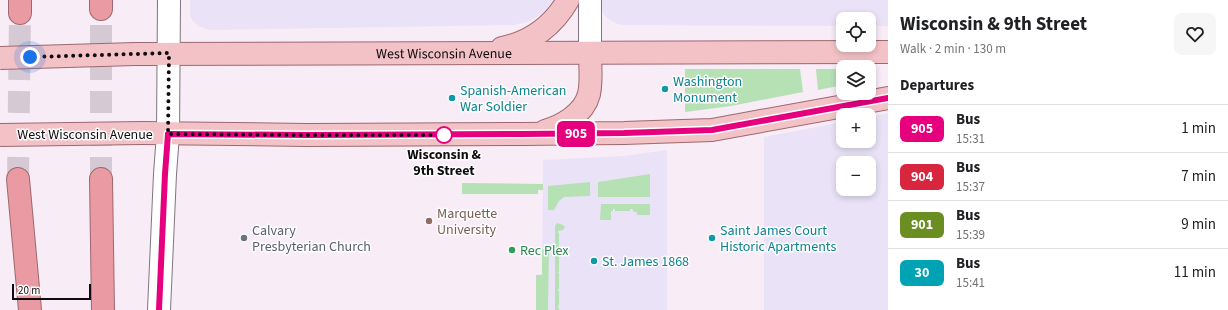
<!DOCTYPE html>
<meta charset="utf-8">
<style>
:root{--surface:#fff;--page:#f6f6f6;--text:#202124;--muted:#757577;--line:#e0e0e0}
body{margin:0;font-family:"Source Sans 3",sans-serif;background:var(--page);color:var(--text);height:100vh;display:flex;flex-direction:column;font-size:15px;white-space:nowrap}
*{box-sizing:border-box;margin:0}
p{font-size:13px;color:var(--muted)}
.icon{flex:none;width:22px;height:22px;fill:none;stroke:currentColor;stroke-width:2;stroke-linecap:round;stroke-linejoin:round}
.map{position:relative;flex:1;overflow:hidden}
.side{display:flex;flex-direction:column;background:var(--surface);width:340px}
.side>*{flex:none}
.badge{padding:0 8px;border-radius:6px;font-size:14px;line-height:26px}
.controls{position:absolute;left:836px;top:12px;display:grid;gap:8px}
.controls a{display:grid;place-items:center;width:40px;height:40px;border-radius:8px;background:var(--surface);box-shadow:0 2px 6px #0003;font-size:20px}
.scale{position:absolute;left:12px;bottom:10px;width:79px;box-sizing:border-box;padding-left:4px;border:2px solid #0f0c0f;border-top:0;font-size:11px;line-height:14px;white-space:nowrap;color:#0f0c0f;-webkit-text-stroke:3px #fefefe;paint-order:stroke}
.you{position:absolute;width:20px;height:20px;margin:-10px;border:3px solid #fff;border-radius:50%;background:#1a73e8;box-shadow:0 0 0 6px #1a73e833}
.map>.badge{position:absolute;translate:-50% -50%;box-shadow:0 0 0 2px #fff}
h2{padding:0 12px;font-size:15px;line-height:36px}
.round{display:grid;place-items:center;flex:none;width:42px;height:42px;border-radius:8px;background:var(--page)}
.head{display:flex;align-items:center;justify-content:space-between;height:68px;padding:0 12px}
h1{font-size:19px;font-weight:700;line-height:30px}
ul{padding:0;list-style:none}
li{display:flex;align-items:center;gap:12px;height:48px;padding:0 12px;border-top:1px solid var(--line)}
li div{flex:1}
li b{display:block;font-size:15px}
li em{font-style:normal}
li .badge{min-width:44px;font-weight:700;text-align:center}
main{display:flex;flex:1;min-height:0}
.map>svg:first-child{display:block}
.commercial{fill:#eae3f8;fill-rule:evenodd}
.green{fill:#b5e1b4}
.lines{fill:none;stroke-linecap:round;stroke-linejoin:round}
.highway-tunnel{stroke:#d5cad4;stroke-width:22;stroke-dasharray:22 11;stroke-linecap:butt}
.minor-casing{stroke:#7f757e;stroke-width:24}
.major-casing{stroke:#9d686f;stroke-width:24}
.highway-casing{stroke:#9d686f;stroke-width:24}
.minor{stroke:#fff;stroke-width:22}
.major{stroke:#f2c2c7;stroke-width:22}
.highway{stroke:#e99aa2;stroke-width:22}
.major-bridge-casing{stroke:#9d686f;stroke-width:24;stroke-linecap:butt}
.major-bridge{stroke:#f2c2c7;stroke-width:22}
.line-casing{stroke:#fff;stroke-width:9}
.line{stroke:#e6007e;stroke-width:6}
.walk{stroke:#0f0c0f;stroke-width:4;stroke-dasharray:0 7.2}
.culture-dot{fill:#0f9aa8;stroke:#fefefe;stroke-width:1.5}
.stop-dot{fill:#fff;stroke:#e6007e;stroke-width:2}
.education-dot{fill:#8d6e63;stroke:#fefefe;stroke-width:1.5}
.worship-dot{fill:#6b7280;stroke:#fefefe;stroke-width:1.5}
.leisure-dot{fill:#2e9e5b;stroke:#fefefe;stroke-width:1.5}
.labels{text-anchor:middle;stroke-width:3;stroke-linejoin:round;paint-order:stroke}
.street-label{font-size:14px;fill:#0f0c0f;stroke:#fefefe}
.culture-label{font-size:14px;fill:#0d838f;stroke:#fefefe;text-anchor:start}
.stop-label{font-size:14px;font-weight:bold;fill:#0f0c0f;stroke:#fefefe}
.education-label{font-size:14px;fill:#785e54;stroke:#fefefe;text-anchor:start}
.worship-label{font-size:14px;fill:#5b616d;stroke:#fefefe;text-anchor:start}
.leisure-label{font-size:14px;fill:#27864d;stroke:#fefefe;text-anchor:start}
</style>
<main>
<div class="map">
<svg width="888" height="310" viewBox="0 0 888 310">
<rect width="100%" height="100%" fill="#f8ecf7"/>
<g class="commercial">
<path d="M190,0H553L544,12L540,15L530,21L514,25L210,30L200,27L193,21L190,16Z"/>
<path d="M598,0H888V26H869V19H843V26L624,25L617,24L610,20L604,15Z"/>
<path d="M888,113V310H764V137L843,122V141H869V117ZM843,163H869V189H843Z"/>
<path d="M667,150V310H536V275L542,274L543,160L624,156Z"/>
</g>
<g class="green">
<path d="M685,69H800L803,92L731,106L685,112Z"/>
<path d="M816,69H843V85L818,90Z"/>
<path d="M650,174V197H598V182Z"/>
<path d="M590,182V196L564,197L559,201L554,210H548V186Z"/>
<path d="M462,183L543,184V190H538V194H462Z"/>
<path d="M601,204H650V215H637V212H634L632,209H630V211H615V209H613V211H611V220H600Z"/>
<path d="M557,223L563,225L565,227L563,230L558,231V233H559V254L558,255V256H559V271L558,272V273H559V289H558V291H559V305H558V308H559V310H555V226Z"/>
<path d="M542,249H549L548,310H536V275H542Z"/>
</g>
<g class="lines">
<g class="highway-tunnel">
<path d="M18,179L20,13"/>
<path d="M101,179V9"/>
</g>
<g class="minor-casing">
<g id="minor">
<path d="M590,0V53"/>
<path d="M159,310L165,174L168,134L169,0"/>
</g>
</g>
<g class="major-casing">
<g id="major">
<path d="M502,48C532,42 553,26 568,0"/>
<path id="s1" d="M135,54L888,52"/>
<path d="M545,131C562,126 584,114 589,94C592,81 590,66 590,53"/>
<path d="M143,133L308,135L522,134L624,133L712,130L888,98"/>
</g>
</g>
<g class="highway-casing">
<g id="highway">
<path d="M20,0V13"/>
<path d="M101,0V9"/>
<path d="M18,179L30,310"/>
<path d="M101,179L103,310"/>
</g>
</g>
<use href="#minor" class="minor"/>
<use href="#major" class="major"/>
<use href="#highway" class="highway"/>
<g class="major-bridge-casing">
<g id="major-bridge">
<path d="M0,58L135,54"/>
<path d="M0,135L143,133"/>
</g>
</g>
<use href="#major-bridge" class="major-bridge"/>
</g>
<g class="lines">
<g class="line-casing">
<path id="line" d="M159,310L165,174L168,134L308,135L522,134L624,133L712,130L888,98"/>
</g>
<use href="#line" class="line"/>
<path class="walk" d="M30,57L169,53L168,134L308,135H444"/>
</g>
<g class="culture-dot">
<circle cx="665" cy="89" r="4"/>
<circle cx="452" cy="98" r="4"/>
<circle cx="712" cy="238" r="4"/>
<circle cx="594" cy="261" r="4"/>
</g>
<circle class="stop-dot" cx="444" cy="135" r="8"/>
<circle class="education-dot" cx="429" cy="221" r="4"/>
<circle class="worship-dot" cx="244" cy="238" r="4"/>
<circle class="leisure-dot" cx="512" cy="250" r="4"/>
<g class="labels">
<g class="street-label">
<text dy="5" stroke="none"><textPath href="#s1" startOffset="309">West Wisconsin Avenue</textPath></text>
<text x="85" y="139">West Wisconsin Avenue</text>
</g>
<g class="culture-label">
<text x="673" y="86">Washington<tspan x="673" dy="16">Monument</tspan></text>
<text x="460" y="95">Spanish-American<tspan x="460" dy="16">War Soldier</tspan></text>
<text x="720" y="235">Saint James Court<tspan x="720" dy="16">Historic Apartments</tspan></text>
<text x="602" y="266">St. James 1868</text>
</g>
<g class="stop-label">
<text x="444" y="159">Wisconsin &amp;<tspan x="444" dy="16">9th Street</tspan></text>
</g>
<g class="education-label">
<text x="437" y="218">Marquette<tspan x="437" dy="16">University</tspan></text>
</g>
<g class="worship-label">
<text x="252" y="235">Calvary<tspan x="252" dy="16">Presbyterian Church</tspan></text>
</g>
<g class="leisure-label">
<text x="520" y="255">Rec Plex</text>
</g>
</g>
</svg>
<div class="controls">
<a><svg class="icon" aria-label="locate" viewBox="0 0 24 24"><circle cx="12" cy="12" r="6"/><path d="M12 2v4M12 18v4M2 12h4M18 12h4"/></svg></a>
<a><svg class="icon" aria-label="layers" viewBox="0 0 24 24"><path d="M12 4l9 5-9 5-9-5zM3 14l9 5 9-5"/></svg></a>
<a>+</a>
<a>−</a>
</div>
<div class="scale">20 m</div>
<div class="you" style="left:30px;top:57px"></div>
<b class="badge" style="left:576px;top:134px;background:#e6007e;color:#fff">905</b>
</div>
<section class="side">
<div class="head"><div><h1>Wisconsin &amp; 9th Street</h1><p>Walk · 2 min · 130 m</p></div><a class="round"><svg class="icon" aria-label="heart" viewBox="0 0 24 24"><path d="M12 20l-8-8c-3-5 5-10 8-4 3-6 11-1 8 4z"/></svg></a></div>
<h2>Departures</h2>
<ul>
<li><span class="badge" style="background:#e6007e;color:#fff">905</span><div><b>Bus</b><p>15:31</p></div><em>1 min</em></li>
<li><span class="badge" style="background:#d7263d;color:#fff">904</span><div><b>Bus</b><p>15:37</p></div><em>7 min</em></li>
<li><span class="badge" style="background:#6b8e23;color:#fff">901</span><div><b>Bus</b><p>15:39</p></div><em>9 min</em></li>
<li><span class="badge" style="background:#00a3b4;color:#fff">30</span><div><b>Bus</b><p>15:41</p></div><em>11 min</em></li>
</ul>
</section>
</main>
